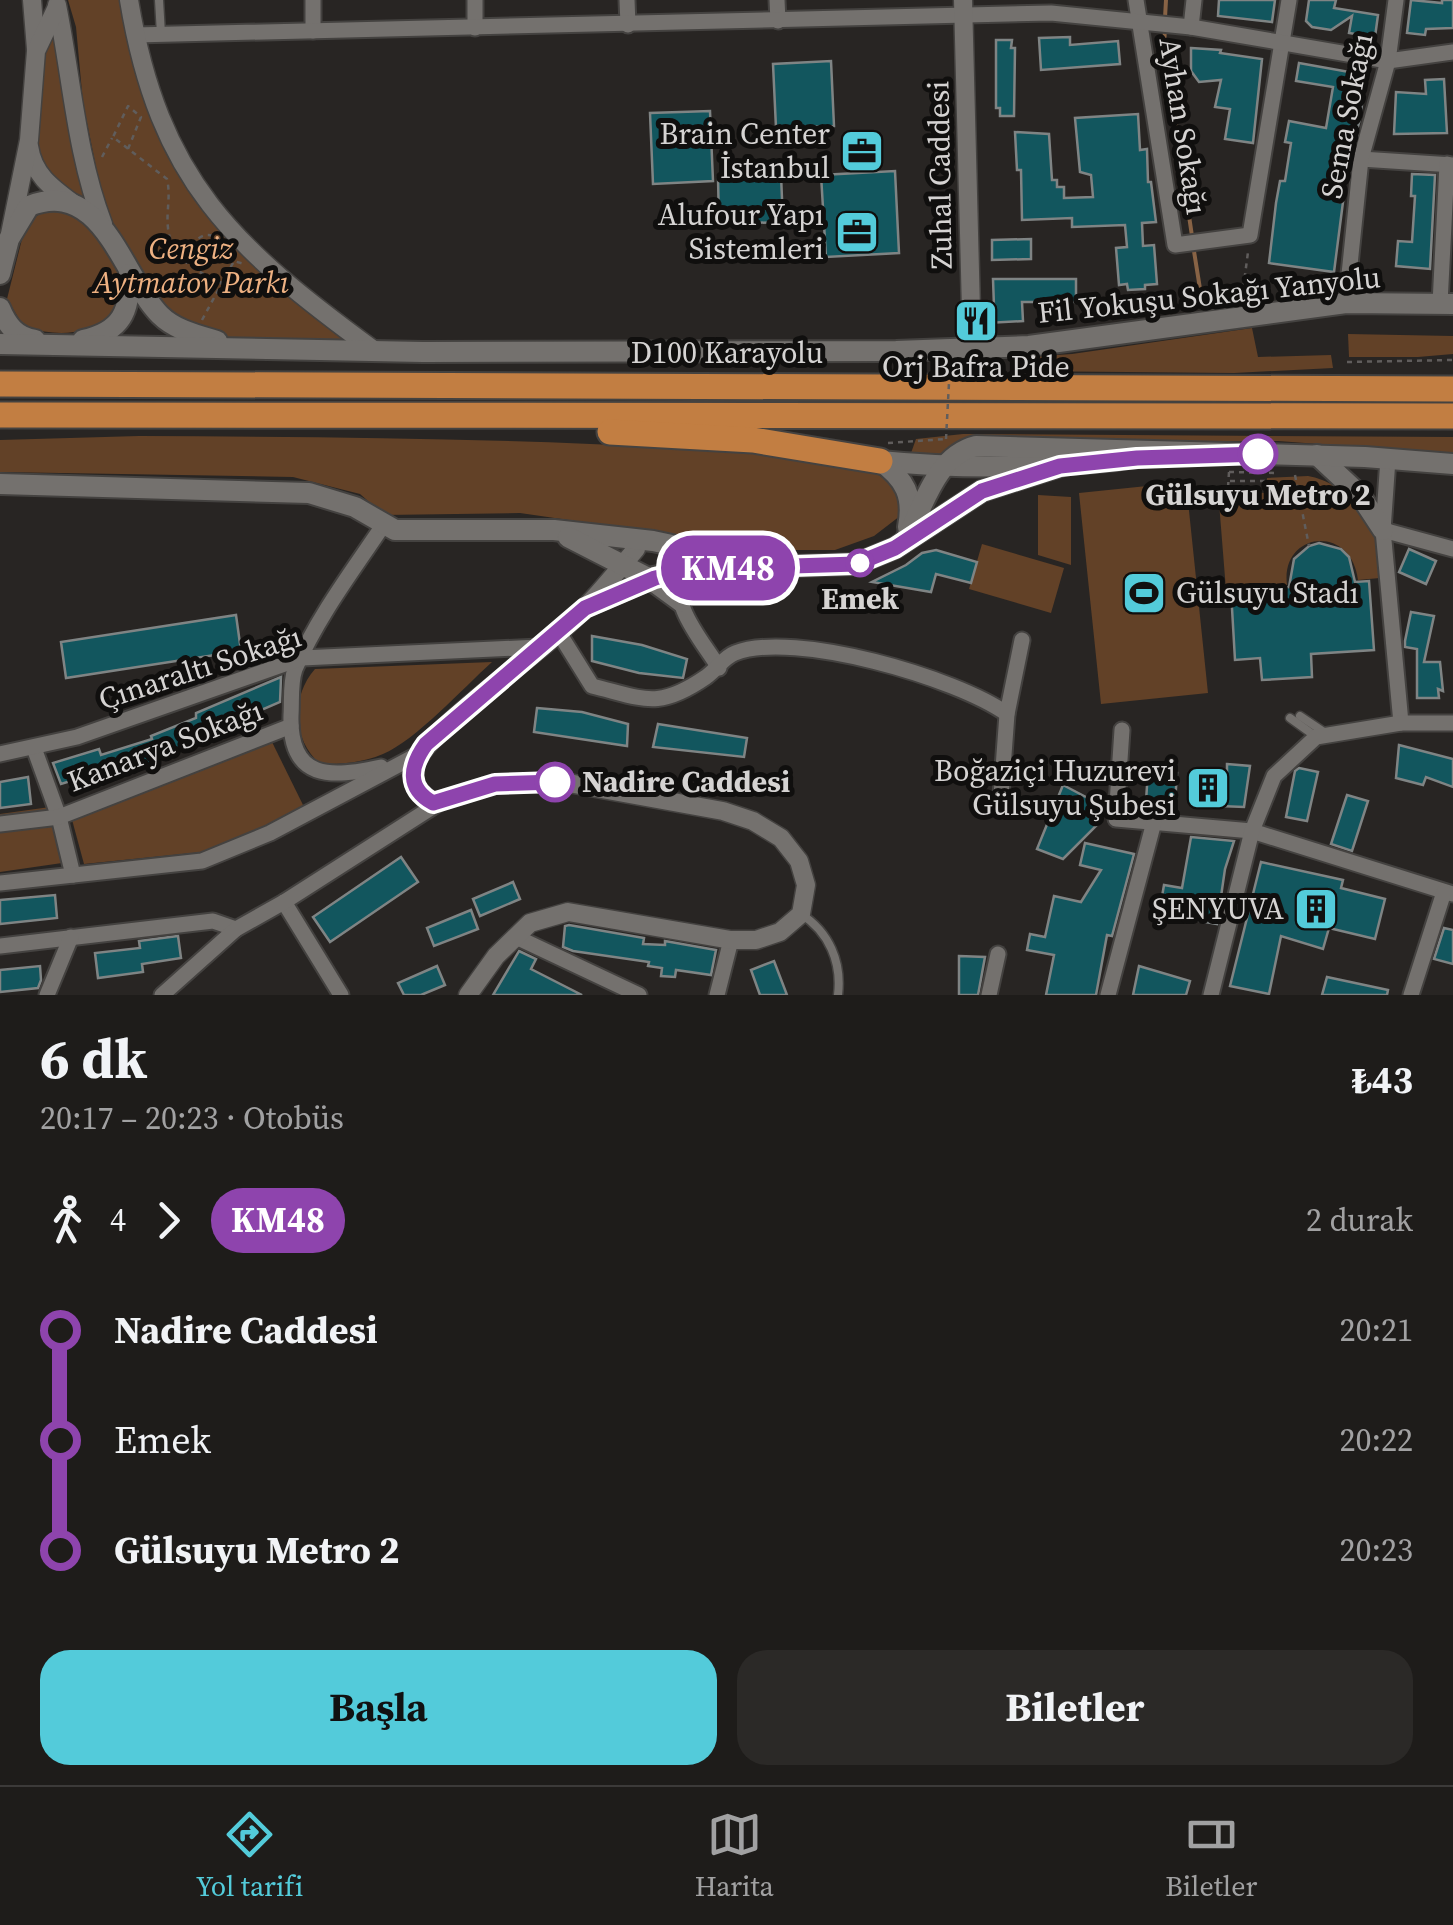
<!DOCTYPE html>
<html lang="tr">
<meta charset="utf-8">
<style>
:root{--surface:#1e1c1a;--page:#2b2927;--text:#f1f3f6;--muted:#a1a1a2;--line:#3c3a39;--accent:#53cbda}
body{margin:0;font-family:"Source Serif 4",serif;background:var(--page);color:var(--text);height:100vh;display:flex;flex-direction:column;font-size:38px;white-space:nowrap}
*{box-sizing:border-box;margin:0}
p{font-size:32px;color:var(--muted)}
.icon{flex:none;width:55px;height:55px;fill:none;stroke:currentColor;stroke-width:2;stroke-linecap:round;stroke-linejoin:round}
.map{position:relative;height:995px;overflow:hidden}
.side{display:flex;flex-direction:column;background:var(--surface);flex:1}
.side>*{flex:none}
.badge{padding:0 20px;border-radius:32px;font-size:35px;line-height:65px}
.map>.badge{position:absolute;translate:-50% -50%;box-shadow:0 0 0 5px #fff}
.legs{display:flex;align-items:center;gap:15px;height:110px;padding:0 40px;font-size:32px}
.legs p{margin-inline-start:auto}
.head{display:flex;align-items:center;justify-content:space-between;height:170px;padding:0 40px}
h1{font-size:55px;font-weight:700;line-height:75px}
.action{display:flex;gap:20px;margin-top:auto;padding:20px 40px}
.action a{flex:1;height:115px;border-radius:30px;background:var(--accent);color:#111;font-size:40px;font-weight:700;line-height:115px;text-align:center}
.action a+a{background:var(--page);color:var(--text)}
ul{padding:0 40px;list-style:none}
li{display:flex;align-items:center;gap:35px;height:110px;font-size:38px}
li i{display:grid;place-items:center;width:15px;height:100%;margin:0 12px;background:currentColor}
li i::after{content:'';width:25px;height:25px;margin:-12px;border:8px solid;border-radius:50%;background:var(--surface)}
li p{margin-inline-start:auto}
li:first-child i{background:linear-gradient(#0000 50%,currentColor 0)}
li:last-child i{background:linear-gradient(currentColor 50%,#0000 0)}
.dock{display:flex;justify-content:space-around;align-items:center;height:140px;border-top:2px solid var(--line);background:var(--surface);font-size:28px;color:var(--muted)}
.dock a{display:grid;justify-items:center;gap:5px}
.dock .on{color:var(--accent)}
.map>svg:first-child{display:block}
.green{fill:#624127}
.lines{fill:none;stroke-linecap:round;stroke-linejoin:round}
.stream{stroke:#886345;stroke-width:4}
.building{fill:#12565e;stroke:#7f8484;stroke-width:2.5}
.service-casing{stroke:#444240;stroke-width:11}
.minor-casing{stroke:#444240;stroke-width:19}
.tertiary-casing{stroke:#444240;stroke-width:21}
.secondary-casing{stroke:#444240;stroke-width:24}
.trunk-casing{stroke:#444240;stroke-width:29}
.path{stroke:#605d5c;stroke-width:2.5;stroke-dasharray:5 5;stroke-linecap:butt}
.service{stroke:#74716e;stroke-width:8}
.minor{stroke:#74716e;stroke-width:15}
.tertiary{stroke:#74716e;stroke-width:18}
.secondary{stroke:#74716e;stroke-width:20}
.trunk{stroke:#c27e42;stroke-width:25}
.path-bridge{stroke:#605d5c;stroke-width:2.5;stroke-dasharray:5 5;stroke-linecap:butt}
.line-1-casing{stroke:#fff;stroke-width:22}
.line-1{stroke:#8e44ad;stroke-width:15}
.stop-1-dot{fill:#fff;stroke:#8e44ad;stroke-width:5}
.labels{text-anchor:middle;stroke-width:10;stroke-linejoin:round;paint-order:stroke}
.street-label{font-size:30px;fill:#d5d3d2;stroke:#100f0e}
.poi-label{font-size:30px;fill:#d5d3d2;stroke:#100f0e;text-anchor:end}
.park-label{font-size:30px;font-style:italic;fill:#eeb182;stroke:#100f0e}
.stop-label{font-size:30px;font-weight:bold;fill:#d5d3d2;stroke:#100f0e}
</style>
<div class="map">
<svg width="1453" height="995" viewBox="0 0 1453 995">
<rect width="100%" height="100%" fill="#282523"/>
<g class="green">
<path d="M68,0H129L143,80L213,209L375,351L237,348L166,317L128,267L99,182L83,103L76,27Z"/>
<path d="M53,22L68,127L87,201L75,197L44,171L36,147L42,51Z"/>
<path d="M48,209C85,211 122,252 123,290C123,300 117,310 114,320C79,334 61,337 24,327L7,299L24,231L30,220Z"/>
<path d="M1252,328L1258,357L1331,355L1333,368L1234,373L1012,371V358L1072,354Z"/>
<path d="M1348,334L1453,336V354L1418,357H1349Z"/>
<path d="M963,434L1453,437V454L1278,441L971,442L939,455L911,453L916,439Z"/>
<path d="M139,436C317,437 495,438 673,448C725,451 806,448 855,464C883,474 900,486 900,516L874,536L835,550H776L520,513L384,515L360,494L293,477L0,472V440Z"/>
<path d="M1308,476C1335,480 1371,509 1377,537C1380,550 1379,565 1380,578L1358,580C1351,523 1280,532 1287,585L1226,590L1218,490L1266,493L1267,478Z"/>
<path d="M1186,482L1208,693L1101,704L1079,493Z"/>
<path d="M1038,495L1071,497V565L1038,555Z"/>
<path d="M982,544L1064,568L1051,613L969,589Z"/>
<path d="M492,662C463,688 416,740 383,754C363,763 341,764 320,764C292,739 291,696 315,669Z"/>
<path d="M272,742L305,809L202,852L84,864L71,816Z"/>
<path d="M50,807L62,863L0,872V814Z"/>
</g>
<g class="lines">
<g class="stream">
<path d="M1165,18L1166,0"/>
<path d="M1165,27L1164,48L1192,236"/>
<path d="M1193,245L1201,295"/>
</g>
</g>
<g class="building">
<path d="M1219,0H1275L1272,22L1218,16Z"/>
<path d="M1309,0H1336L1334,8L1378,15L1375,37L1349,33L1352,16L1331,30L1312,27L1306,21Z"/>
<path d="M1411,0L1442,3V0H1453V28L1426,29L1425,35L1407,33Z"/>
<path d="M1070,37V45L1118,41L1120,64L1041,70L1039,38Z"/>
<path d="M996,40H1012L1011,48H1015L1014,116H1000V108H996Z"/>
<path d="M1191,48L1221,50L1220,53L1262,59L1253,143L1225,139L1230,109L1215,107L1221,80L1199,82L1191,71Z"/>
<path d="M831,61L834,126L776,128L773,64Z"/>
<path d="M1299,63L1366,75L1360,119L1351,152L1348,151L1339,202H1343L1334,272L1269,263L1276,203L1280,181H1285L1291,143L1285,142L1289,121L1326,128L1333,87L1296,81Z"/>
<path d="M1444,79L1447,133L1394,134L1396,92L1426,94L1425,80Z"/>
<path d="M710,111L713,181L653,184L650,113Z"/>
<path d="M1138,114L1140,150L1147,149L1148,182H1151L1156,222L1142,223L1143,246L1154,245L1157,284L1145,285V289L1128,290L1127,284L1119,285L1116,248L1127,247L1125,225L1072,227V218L1022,220L1021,170H1017L1015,132L1049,134L1052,180H1057V187H1064V198L1093,197L1091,175L1080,172L1075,118Z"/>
<path d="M895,171L899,253L826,257L821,175Z"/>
<path d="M1412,174L1435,175L1430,269L1396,266L1398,241L1412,242L1415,196H1411Z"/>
<path d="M781,175L783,222L719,224L718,177Z"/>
<path d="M1031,239V259L992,260V240Z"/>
<path d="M993,279H1076V302H1022L1023,321L987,323L986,307H994Z"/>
<path d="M1319,543L1341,549L1349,557L1355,582L1369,581L1374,650L1311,654L1312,677L1262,680L1260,658L1235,660L1231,591L1289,587L1294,559L1309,546Z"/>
<path d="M1409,549L1436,561L1426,584L1399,572Z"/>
<path d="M936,550L977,562L971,583L936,574L931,592L872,582L906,565L922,553Z"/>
<path d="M1411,612L1434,616L1424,662H1440L1443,691L1438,689L1439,698H1417V649L1405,647V641Z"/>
<path d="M236,615L241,651L66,678L61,642Z"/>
<path d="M592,636L642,645L687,659L683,678L639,673L592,661Z"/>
<path d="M281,677L280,702L203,735L205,740L152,761L153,763L108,777L106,770L61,784L53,763L99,749L101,755L152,739L151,736L196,718V713Z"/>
<path d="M537,708L582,712L628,724L627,746L534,732Z"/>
<path d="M658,724L747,738L744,757L653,747Z"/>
<path d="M1399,745L1453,759V787L1426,777L1423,785L1396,778Z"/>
<path d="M1227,764L1250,766L1244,807L1195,805L1199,771L1227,772Z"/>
<path d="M1299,768L1318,772L1307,821L1286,817L1295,771Z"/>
<path d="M1148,771L1177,773L1175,803L1146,801Z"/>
<path d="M28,777L31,804L0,808V782Z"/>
<path d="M1063,785L1101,805L1098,824L1063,859L1037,849Z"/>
<path d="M1347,795L1368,801L1352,851L1331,844Z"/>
<path d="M1191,837L1234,841L1225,869L1217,924L1159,914L1164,885L1182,888Z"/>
<path d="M1085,843L1134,854L1112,936L1107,935L1096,995H1046L1054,955L1027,950L1030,934L1045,937L1054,896L1081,902L1101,870L1080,865Z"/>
<path d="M401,857L418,882L330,942L313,917Z"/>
<path d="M1261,862L1343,880L1341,888L1385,899L1375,939L1329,928L1323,949L1281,936L1269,994L1230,986Z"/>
<path d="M513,882L520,899L480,916L473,899Z"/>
<path d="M55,895L57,918L0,924V900Z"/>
<path d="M471,910L478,929L434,946L427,928Z"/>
<path d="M569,925L644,938L643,944L665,945V941L716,950L711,975L676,970L675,977L661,976L662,968L648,966L649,962L573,951L563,947L565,926Z"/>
<path d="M1444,928L1453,930V964L1434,959Z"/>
<path d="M178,936L181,958L142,964L143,972L98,978L95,953L140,948L139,941Z"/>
<path d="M519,951L536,959L531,969L582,995H493Z"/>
<path d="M959,956L985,957L978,995H959Z"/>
<path d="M774,961L787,995H760L751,970Z"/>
<path d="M40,966L41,980L38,988L0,992V970Z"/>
<path d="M437,966L445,985L421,995H404L398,983Z"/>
<path d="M1139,966L1190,981L1186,995H1133Z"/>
<path d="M1327,977L1388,990L1387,995H1322Z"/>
</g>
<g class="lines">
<g class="service-casing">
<g id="service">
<path d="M159,0L161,34"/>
<path d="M1300,716L1324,732"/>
<path d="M1290,718L1315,736"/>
<path d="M801,914C829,932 842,962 838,995"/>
</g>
</g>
<g class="minor-casing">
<g id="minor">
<path d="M475,0V28"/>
<path d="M627,0L628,25"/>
<path d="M777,0L778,21"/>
<path d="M1136,0L1175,245L1250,235L1289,0"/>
<path d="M1191,27L1194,0"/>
<path d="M313,31V0"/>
<path d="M135,35L1051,13L1191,27L1388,61L1453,52"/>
<path d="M1361,159L1453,165"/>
<path d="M1346,303L1361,159L1388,61L1396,0"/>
<path d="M1440,304L1447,164"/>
<path d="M1388,459L1383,530L1401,723"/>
<path d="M380,530C350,574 316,620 295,669C290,683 292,701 291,715C289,781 331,778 381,767"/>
<path d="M1383,530L1453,549"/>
<path d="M684,570C666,602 703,641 719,668"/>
<path d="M643,577L680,604"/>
<path d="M559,633L592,686C645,699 658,710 706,677C717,669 724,657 735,653C794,630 957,678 1007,714"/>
<path d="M1122,730L1116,819L1252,831L1453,894"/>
<path d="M34,748L59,817L73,875"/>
<path d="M0,754L77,737L302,658L539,647"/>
<path d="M1000,809L1007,714L1022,640"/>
<path d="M0,824L59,817L291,726"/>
<path d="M0,883L202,861L270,833L419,754"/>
<path d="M284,902L341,995"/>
<path d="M516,937L639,995"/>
<path d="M0,946L213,921L236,929"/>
<path d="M47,995L71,937"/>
<path d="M162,995L236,929L284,902L442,801"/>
<path d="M717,995L731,940"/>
<path d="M989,995L998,954"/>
<path d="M1108,995L1154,822"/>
<path d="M1211,995L1252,831L1274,776L1316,737L1401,723H1453"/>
<path d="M1411,995L1444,892"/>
</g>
</g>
<g class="tertiary-casing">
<g id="tertiary">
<path d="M32,0L36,49"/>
<path d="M129,0C159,181 233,247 375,351"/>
<path d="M963,0L972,349"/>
<path d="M57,5C72,79 76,153 103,224"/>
<path d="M29,146C33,175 52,188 75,205"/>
<path d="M10,234L29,140L36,51L57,7"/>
<path d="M590,606L655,578"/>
<path d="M468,995L496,956L530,923L568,912L731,940H756L780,932L801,914L806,885L799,861L781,838L753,821L723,811L563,782L495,784L433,803L417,790L412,770C424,731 530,660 563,629C590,605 613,576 636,549"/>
</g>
</g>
<g class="secondary-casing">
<g id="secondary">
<path d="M0,274L9,239L29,206C103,177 122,277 160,315C175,330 197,335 217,341"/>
<path d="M0,308C7,325 16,337 35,340"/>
<path d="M83,340C121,332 131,311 129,274"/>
<path d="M0,344L423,352L896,351L1029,346L1346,303L1453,304"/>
<path d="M1317,455L1360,495L1383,530"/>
<path d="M880,461C960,469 1038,468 1117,460"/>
<path d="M880,461C905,479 914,496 908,527"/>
<path d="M0,484L309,493L355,507L395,530H554L653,541L775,567"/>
<path d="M568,537L648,578L694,569L856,564L895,548L982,491L1060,466"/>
<path d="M906,539C924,505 936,456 976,446L1365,457L1453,464"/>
</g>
</g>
<g class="trunk-casing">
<g id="trunk">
<path d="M0,384L1453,389"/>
<path d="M0,415L1453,416"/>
<path d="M610,432L753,440L880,461"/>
</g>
</g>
<g class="path">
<path d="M128,149L141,117L128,106L113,137L167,179C171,197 166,211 168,228C171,259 198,272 222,283"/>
<path d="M102,157L112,138"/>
<circle cx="208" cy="250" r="15"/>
<path d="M1242,298L1248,252"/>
<path d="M202,320L234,261L244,264"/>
<path d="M1347,362L1453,360"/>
<path d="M888,443L946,439"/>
<path d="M1229,472L1277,473"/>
<path d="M1229,472L1228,488L1281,487"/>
<path d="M1295,475L1309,546"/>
<path d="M1230,481H1269"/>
</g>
<use href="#service" class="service"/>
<use href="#minor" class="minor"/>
<use href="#tertiary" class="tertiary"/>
<use href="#secondary" class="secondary"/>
<use href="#trunk" class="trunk"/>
<path class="path-bridge" d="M946,439L950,364"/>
</g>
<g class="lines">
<g class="line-1-casing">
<path id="line-1" d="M555,782L495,784L433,803C406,788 410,766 426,744L585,608L655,578L694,569L856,564L895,548L982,491L1060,466L1137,458L1258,454"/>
</g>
<use href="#line-1" class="line-1"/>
</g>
<defs>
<g id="office-square" transform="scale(2.25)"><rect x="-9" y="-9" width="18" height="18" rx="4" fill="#53cbda" stroke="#100f0e"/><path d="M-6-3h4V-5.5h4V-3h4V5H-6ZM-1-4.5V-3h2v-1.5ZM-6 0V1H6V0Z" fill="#111"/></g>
<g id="restaurant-square" transform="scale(2.25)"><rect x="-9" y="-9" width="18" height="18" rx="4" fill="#53cbda" stroke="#100f0e"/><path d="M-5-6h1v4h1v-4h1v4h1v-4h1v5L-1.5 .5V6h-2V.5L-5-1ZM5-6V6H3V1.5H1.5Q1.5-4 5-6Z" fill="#111"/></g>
<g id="stadium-square" transform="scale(2.25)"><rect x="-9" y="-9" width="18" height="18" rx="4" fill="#53cbda" stroke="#100f0e"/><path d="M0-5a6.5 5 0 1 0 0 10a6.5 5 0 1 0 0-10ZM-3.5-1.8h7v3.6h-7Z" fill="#111"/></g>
<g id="building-square" transform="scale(2.25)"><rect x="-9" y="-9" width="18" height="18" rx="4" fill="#53cbda" stroke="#100f0e"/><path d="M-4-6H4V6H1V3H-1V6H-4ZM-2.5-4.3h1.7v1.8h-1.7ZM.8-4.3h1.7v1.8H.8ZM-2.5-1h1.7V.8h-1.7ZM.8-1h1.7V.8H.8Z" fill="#111"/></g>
</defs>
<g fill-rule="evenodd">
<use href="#office-square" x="862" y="151"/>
<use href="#office-square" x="857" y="232"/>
<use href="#restaurant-square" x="976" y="321"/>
<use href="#stadium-square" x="1144" y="593"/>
<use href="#building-square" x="1208" y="788"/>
<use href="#building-square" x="1316" y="909"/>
</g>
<g class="stop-1-dot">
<circle cx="1258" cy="454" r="18"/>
<circle cx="860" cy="563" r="12"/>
<circle cx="555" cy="782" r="18"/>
</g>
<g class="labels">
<g class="street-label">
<text transform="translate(1347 116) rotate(-79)" y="10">Sema Sokağı</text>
<text transform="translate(1183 126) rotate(81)" y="10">Ayhan Sokağı</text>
<text transform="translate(940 175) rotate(-91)" y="10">Zuhal Caddesi</text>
<text transform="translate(1209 295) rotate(-6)" y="10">Fil Yokuşu Sokağı Yanyolu</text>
<text x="727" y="363">D100 Karayolu</text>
<text transform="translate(200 668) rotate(-18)" y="10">Çınaraltı Sokağı</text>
<text transform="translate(165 746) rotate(-21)" y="10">Kanarya Sokağı</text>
</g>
<g class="poi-label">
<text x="830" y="144">Brain Center<tspan x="830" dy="34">İstanbul</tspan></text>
<text x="824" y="225">Alufour Yapı<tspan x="824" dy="34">Sistemleri</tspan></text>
<text x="976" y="377" text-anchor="middle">Orj Bafra Pide</text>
<text x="1176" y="603" text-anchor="start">Gülsuyu Stadı</text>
<text x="1176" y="781">Boğaziçi Huzurevi<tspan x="1176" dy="34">Gülsuyu Şubesi</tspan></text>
<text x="1284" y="919">ŞENYUVA</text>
</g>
<g class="park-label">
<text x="191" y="259">Cengiz<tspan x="191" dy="34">Aytmatov Parkı</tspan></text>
</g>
<g class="stop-label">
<text x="1258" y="505">Gülsuyu Metro 2</text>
<text x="860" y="609">Emek</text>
<text x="582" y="792" text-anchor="start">Nadire Caddesi</text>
</g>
</g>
</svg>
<b class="badge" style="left:728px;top:568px;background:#8e44ad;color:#fff">KM48</b>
</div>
<section class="side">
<div class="head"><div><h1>6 dk</h1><p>20:17 – 20:23 · Otobüs</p></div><b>₺43</b></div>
<div class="legs"><svg class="icon" aria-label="walk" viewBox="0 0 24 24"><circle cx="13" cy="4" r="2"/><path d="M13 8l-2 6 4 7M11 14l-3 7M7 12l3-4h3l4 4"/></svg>4<svg class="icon" aria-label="forward" viewBox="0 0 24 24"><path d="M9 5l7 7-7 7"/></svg><b class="badge" style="background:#8e44ad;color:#fff">KM48</b><p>2 durak</p></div>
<ul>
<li><i style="color:#8e44ad"></i><b>Nadire Caddesi</b><p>20:21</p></li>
<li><i style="color:#8e44ad"></i><span>Emek</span><p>20:22</p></li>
<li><i style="color:#8e44ad"></i><b>Gülsuyu Metro 2</b><p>20:23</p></li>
</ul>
<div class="action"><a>Başla</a><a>Biletler</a></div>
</section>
<nav class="dock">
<a class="on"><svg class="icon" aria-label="directions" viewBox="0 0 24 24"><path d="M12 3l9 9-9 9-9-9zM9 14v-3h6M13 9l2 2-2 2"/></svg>Yol tarifi</a>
<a><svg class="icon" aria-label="map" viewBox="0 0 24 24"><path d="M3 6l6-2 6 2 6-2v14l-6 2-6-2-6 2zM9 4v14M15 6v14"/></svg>Harita</a>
<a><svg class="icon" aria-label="tickets" viewBox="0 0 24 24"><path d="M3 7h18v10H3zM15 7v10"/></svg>Biletler</a>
</nav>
